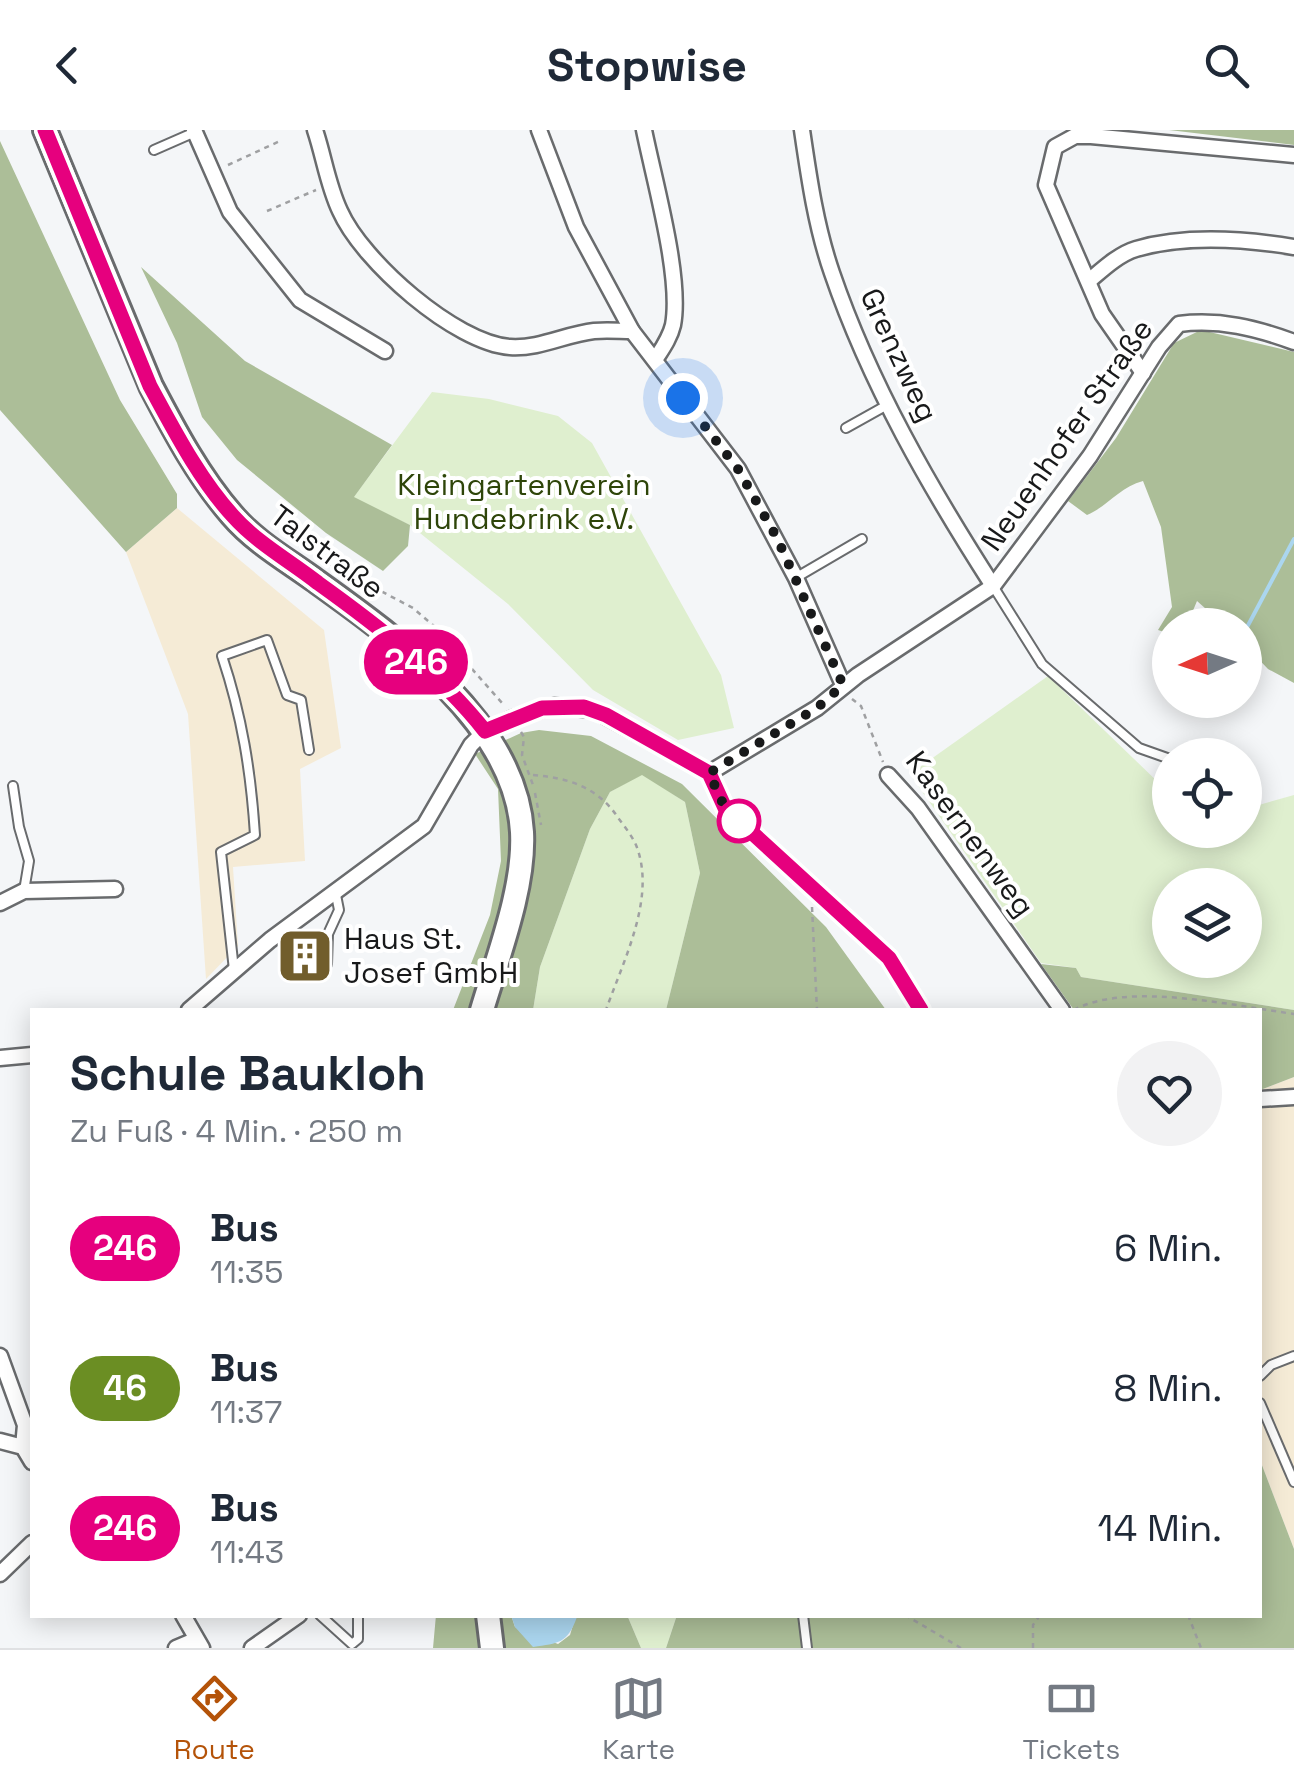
<!DOCTYPE html>
<html lang="de">
<meta charset="utf-8">
<style>
:root{--surface:#fff;--page:#f2f2f3;--text:#1f2937;--muted:#747a83;--line:#e0e1e3;--accent:#b45309}
body{margin:0;font-family:"Space Grotesk",sans-serif;background:var(--page);color:var(--text);height:100vh;display:flex;flex-direction:column;font-size:38px;white-space:nowrap}
*{box-sizing:border-box;margin:0}
p{font-size:32px;color:var(--muted)}
.icon{flex:none;width:55px;height:55px;fill:none;stroke:currentColor;stroke-width:2;stroke-linecap:round;stroke-linejoin:round}
.map{position:relative;flex:1;overflow:hidden}
.details{position:absolute;left:30px;top:878px;width:1232px;height:610px;display:flex;flex-direction:column;background:var(--surface);border-radius:0px;box-shadow:0 5px 25px #0003}
.details>*{flex:none}
.badge{padding:0 20px;border-radius:32px;font-size:35px;line-height:65px}
.needle{width:65px;rotate:267deg}
.buttons{position:absolute;left:1152px;top:478px;display:grid;gap:20px}
.buttons a{display:grid;place-items:center;width:110px;height:110px;border-radius:50%;background:var(--surface);box-shadow:0 5px 25px #0003;font-size:50px}
.you{position:absolute;width:50px;height:50px;margin:-25px;border:8px solid #fff;border-radius:50%;background:#1a73e8;box-shadow:0 0 0 15px #1a73e833}
.map>.badge{position:absolute;translate:-50% -50%;box-shadow:0 0 0 5px #fff}
.round{display:grid;place-items:center;flex:none;width:105px;height:105px;border-radius:52px;background:var(--page)}
.headline{display:flex;align-items:center;justify-content:space-between;height:170px;padding:0 40px}
h1{font-size:48px;font-weight:700;line-height:75px}
ul{padding:0;list-style:none}
li{display:flex;align-items:center;gap:30px;height:140px;padding:0 40px}
li div{flex:1}
li b{display:block;font-size:38px}
li em{font-style:normal}
li .badge{min-width:110px;font-weight:700;text-align:center}
header{display:flex;justify-content:space-between;align-items:center;height:130px;padding:0 40px;background:var(--surface);font-size:45px;font-weight:700}
.dock{display:flex;justify-content:space-around;align-items:center;height:140px;border-top:2px solid var(--line);background:var(--surface);font-size:28px;color:var(--muted)}
.dock a{display:grid;justify-items:center;gap:5px}
.dock .selected{color:var(--accent)}
.map>svg:first-child{display:block}
.commercial{fill:#f5ebd6}
.green{fill:#dfefcf;fill-rule:evenodd}
.forest{fill:#acbe98}
.water{fill:#abd6ef}
.lines{fill:none;stroke-linecap:round;stroke-linejoin:round}
.stream{stroke:#abd6ef;stroke-width:4}
.lane-casing{stroke:#696b6d;stroke-width:12}
.street-casing{stroke:#696b6d;stroke-width:19}
.primary-casing{stroke:#696b6d;stroke-width:28}
.path{stroke:#9fa0a2;stroke-width:2.5;stroke-dasharray:5 5;stroke-linecap:butt}
.lane{stroke:#fff;stroke-width:8}
.street{stroke:#fff;stroke-width:14}
.primary{stroke:#fff;stroke-width:22}
.line-casing{stroke:#fff;stroke-width:22}
.line{stroke:#e6007e;stroke-width:15}
.walk{stroke:#18191a;stroke-width:10;stroke-dasharray:0 18}
.stop-dot{fill:#fff;stroke:#e6007e;stroke-width:5}
.labels{text-anchor:middle;stroke-width:8;stroke-linejoin:round;paint-order:stroke}
.street-label{font-size:30px;fill:#18191a;stroke:#fff}
.park-label{font-size:30px;fill:#2e4509;stroke:#fff}
.poi-label{font-size:30px;fill:#18191a;stroke:#fff;text-anchor:start}
</style>
<header><svg class="icon" aria-label="back" viewBox="0 0 24 24"><path d="M15 5l-7 7 7 7"/></svg>Stopwise<svg class="icon" aria-label="search" viewBox="0 0 24 24"><circle cx="10" cy="10" r="6"/><path d="M15 15l6 6"/></svg></header>
<div class="map">
<svg width="1294" height="1518" viewBox="0 0 1294 1518">
<rect width="100%" height="100%" fill="#f4f6f8"/>
<g class="commercial">
<path d="M177,378L324,500L341,618L300,639L305,731L233,737L238,816L206,849L188,584L126,422Z"/>
<path d="M1294,947V1419L1260,1330V960Z"/>
</g>
<g class="green">
<path d="M432,262L489,269L558,286L592,313L721,545L734,598L678,610L593,560L508,474L410,395L353,368Z"/>
<path d="M1048,546L1161,655L1170,700H1245V679L1294,665V880L1081,847L1076,838L1041,833L910,644ZM1170,755H1245V830H1170Z"/>
<path d="M642,644L685,672L700,743L666,880H533L540,837L590,699L610,662Z"/>
<path d="M627,1485H677L666,1518H641Z"/>
</g>
<g class="forest">
<path d="M1169,0H1294V15Z"/>
<path d="M0,11L120,270L177,364V378L126,422L0,280Z"/>
<path d="M141,137L245,231L392,315L354,367L410,395L408,416L383,441L326,403L237,330L202,287L177,213Z"/>
<path d="M1201,200L1294,222V553L1268,539L1245,515V495H1224L1197,471L1187,495H1170V504L1158,500L1172,477L1161,397L1143,351C1120,357 1108,376 1087,385L1068,371L1116,308L1174,213Z"/>
<path d="M539,600L591,606L682,654L826,797L886,880H666L700,743L685,672L642,645L610,662L590,699L540,837L533,880H453L490,785L501,731L498,659L475,624L521,603Z"/>
<path d="M1041,834L1076,838L1081,847L1294,880V947L1260,960V880H1074Z"/>
<path d="M1260,1330L1294,1419V1518H666L677,1485H1260Z"/>
<path d="M436,1485H511L515,1497L558,1514L570,1505L576,1485H627L641,1518H433Z"/>
</g>
<path class="water" d="M511,1485H576L577,1487C567,1514 559,1513 533,1517L515,1497Z"/>
<g class="lines">
<path class="stream" d="M1245,501L1294,409"/>
<g class="lane-casing">
<g id="lane">
<path d="M154,20L195,2"/>
<path d="M846,298L889,274"/>
<path d="M797,447L862,409"/>
<path d="M993,456L1042,534L1139,618L1170,629"/>
<path d="M13,656L19,697L29,731L24,761"/>
<path d="M327,834L328,804L339,780L335,760"/>
<path d="M234,840L221,722L255,705C251,642 242,586 222,526L267,510L287,565L301,570L309,620"/>
<path d="M1260,1246L1271,1235L1294,1226"/>
<path d="M1260,1273L1294,1352"/>
<path d="M320,1485L352,1514L358,1509V1485"/>
<path d="M803,1485L807,1518"/>
</g>
</g>
<g class="street-casing">
<g id="street">
<path d="M194,0L230,82L300,170L385,221"/>
<path d="M315,0C324,27 328,56 340,81C362,131 455,213 510,217C540,219 566,204 594,201C606,200 620,201 632,201"/>
<path d="M539,0L576,97L632,201L738,339L796,448L843,555"/>
<path d="M644,0C654,50 682,147 673,195C670,208 662,219 655,230"/>
<path d="M802,0C809,48 816,97 832,143C870,254 930,358 993,456"/>
<path d="M1090,150C1103,139 1119,124 1136,119C1184,105 1245,109 1294,117"/>
<path d="M1143,243L1102,184L1046,55L1055,17L1075,6H1091L1294,25"/>
<path d="M709,643L817,578L858,545L993,456L1090,326L1159,217L1179,194C1220,189 1256,198 1294,212"/>
<path d="M709,643L725,678L889,828L921,880"/>
<path d="M888,645L918,678L1062,880"/>
<path d="M0,773L24,761L115,759"/>
<path d="M189,880L270,810L424,696L471,615L485,601L513,588L554,576L594,580L709,643"/>
<path d="M0,928L32,925"/>
<path d="M1260,969L1294,967"/>
<path d="M0,1226L25,1295L23,1317"/>
<path d="M0,1311L23,1317L32,1332"/>
<path d="M0,1444L32,1413"/>
<path d="M183,1485L202,1518"/>
<path d="M176,1518L195,1510"/>
<path d="M252,1518L299,1485"/>
</g>
</g>
<g class="primary-casing">
<g id="primary">
<path d="M45,0L151,256C174,300 199,347 232,385C255,412 287,430 316,451C397,509 516,594 522,702C525,757 498,826 482,880"/>
<path d="M488,1485L492,1518"/>
</g>
</g>
<g class="path">
<path d="M228,35L280,11"/>
<path d="M267,81L316,60"/>
<path d="M320,429L413,478L434,496L503,574"/>
<path d="M852,569L861,576L883,632"/>
<path d="M521,602L524,607L522,625L533,655"/>
<path d="M533,645C569,648 598,657 619,689C625,697 632,706 636,715C657,767 623,831 606,880"/>
<path d="M535,663L541,695"/>
<path d="M812,777L817,880"/>
<path d="M1074,880C1126,851 1235,876 1294,884"/>
<path d="M905,1485L961,1518"/>
<path d="M1188,1485L1201,1518"/>
<path d="M1033,1518V1495L1040,1485"/>
</g>
<use href="#lane" class="lane"/>
<use href="#street" class="street"/>
<use href="#primary" class="primary"/>
</g>
<g class="lines">
<g class="line-casing">
<path id="line" d="M45,0L150,256C174,300 199,349 233,386C257,413 290,431 318,453C378,496 439,543 485,601L542,578L584,577L606,585L709,643L725,678L889,828L921,880"/>
</g>
<use href="#line" class="line"/>
<path class="walk" d="M683,268L738,339L777,408L843,555L817,578L709,643L725,678L739,691"/>
</g>
<defs>
<g id="building-square" transform="scale(2.875)"><rect x="-9" y="-9" width="18" height="18" rx="4" fill="#715d2c" stroke="#fff"/><path d="M-4-6H4V6H1V3H-1V6H-4ZM-2.5-4.3h1.7v1.8h-1.7ZM.8-4.3h1.7v1.8H.8ZM-2.5-1h1.7V.8h-1.7ZM.8-1h1.7V.8H.8Z" fill="#fff"/></g>
</defs>
<g fill-rule="evenodd">
<use href="#building-square" x="305" y="826"/>
</g>
<circle class="stop-dot" cx="739" cy="691" r="20"/>
<g class="labels">
<g class="street-label">
<text transform="translate(899 225) rotate(65)" y="10">Grenzweg</text>
<text transform="translate(1067 305) rotate(-55)" y="10">Neuenhofer Straße</text>
<text transform="translate(327 422) rotate(37)" y="10">Talstraße</text>
<text transform="translate(970 704) rotate(54)" y="10">Kasernenweg</text>
</g>
<g class="park-label">
<text x="524" y="365">Kleingartenverein<tspan x="524" dy="34">Hundebrink e.V.</tspan></text>
</g>
<g class="poi-label">
<text x="344" y="819">Haus St.<tspan x="344" dy="34">Josef GmbH</tspan></text>
</g>
</g>
</svg>
<div class="buttons">
<a><svg class="needle" viewBox="-14 -14 28 28"><path d="M0-13l5 13h-10z" fill="#e53935"/><path d="M0 13l5-13h-10z" fill="#747a83"/></svg></a>
<a><svg class="icon" aria-label="locate" viewBox="0 0 24 24"><circle cx="12" cy="12" r="6"/><path d="M12 2v4M12 18v4M2 12h4M18 12h4"/></svg></a>
<a><svg class="icon" aria-label="layers" viewBox="0 0 24 24"><path d="M12 4l9 5-9 5-9-5zM3 14l9 5 9-5"/></svg></a>
</div>
<div class="you" style="left:683px;top:268px"></div>
<b class="badge" style="left:416px;top:532px;background:#e6007e;color:#fff">246</b>
<section class="details">
<div class="headline"><div><h1>Schule Baukloh</h1><p>Zu Fuß · 4 Min. · 250 m</p></div><a class="round"><svg class="icon" aria-label="heart" viewBox="0 0 24 24"><path d="M12 20l-8-8c-3-5 5-10 8-4 3-6 11-1 8 4z"/></svg></a></div>
<ul>
<li><span class="badge" style="background:#e6007e;color:#fff">246</span><div><b>Bus</b><p>11:35</p></div><em>6 Min.</em></li>
<li><span class="badge" style="background:#6b8e23;color:#fff">46</span><div><b>Bus</b><p>11:37</p></div><em>8 Min.</em></li>
<li><span class="badge" style="background:#e6007e;color:#fff">246</span><div><b>Bus</b><p>11:43</p></div><em>14 Min.</em></li>
</ul>
</section>
</div>
<nav class="dock">
<a class="selected"><svg class="icon" aria-label="directions" viewBox="0 0 24 24"><path d="M12 3l9 9-9 9-9-9zM9 14v-3h6M13 9l2 2-2 2"/></svg>Route</a>
<a><svg class="icon" aria-label="map" viewBox="0 0 24 24"><path d="M3 6l6-2 6 2 6-2v14l-6 2-6-2-6 2zM9 4v14M15 6v14"/></svg>Karte</a>
<a><svg class="icon" aria-label="tickets" viewBox="0 0 24 24"><path d="M3 7h18v10H3zM15 7v10"/></svg>Tickets</a>
</nav>
